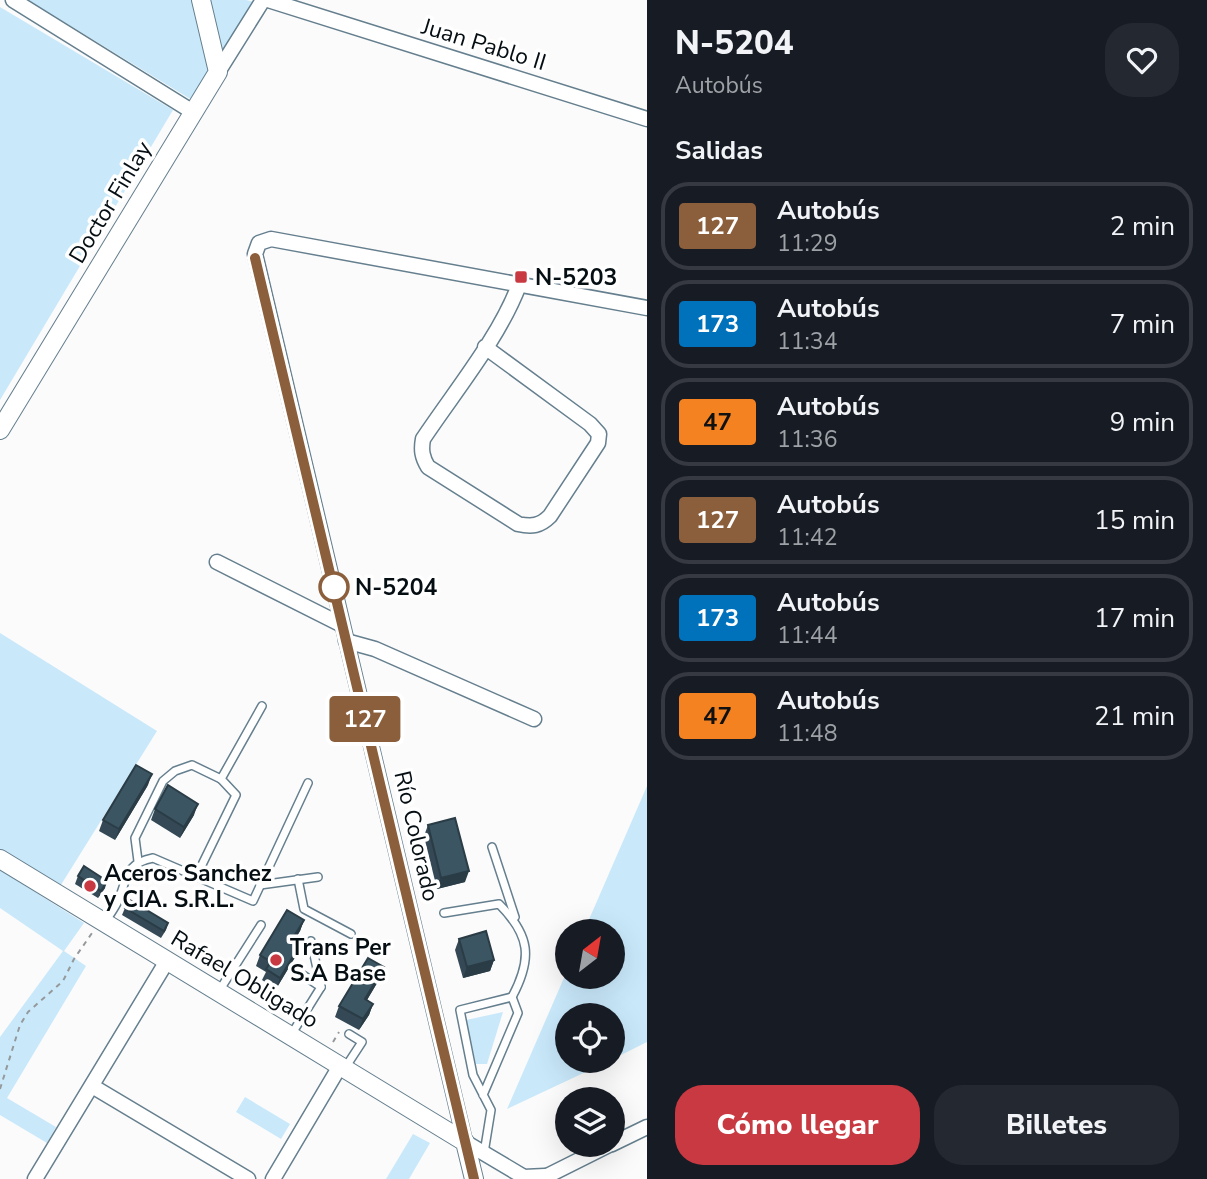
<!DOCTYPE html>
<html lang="es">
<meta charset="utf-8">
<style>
:root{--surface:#171b24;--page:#242831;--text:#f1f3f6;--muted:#9ea1a6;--line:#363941;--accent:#c93942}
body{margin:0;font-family:"Nunito Sans",sans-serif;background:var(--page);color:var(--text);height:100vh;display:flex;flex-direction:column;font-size:26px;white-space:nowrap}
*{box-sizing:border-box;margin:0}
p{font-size:23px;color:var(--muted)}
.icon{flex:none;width:38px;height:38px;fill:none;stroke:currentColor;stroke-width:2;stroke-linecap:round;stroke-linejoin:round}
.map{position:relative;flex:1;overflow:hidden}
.side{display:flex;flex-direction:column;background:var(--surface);width:560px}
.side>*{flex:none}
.badge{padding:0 14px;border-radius:5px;font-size:24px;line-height:46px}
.needle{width:46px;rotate:31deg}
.fabs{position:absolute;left:555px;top:919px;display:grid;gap:14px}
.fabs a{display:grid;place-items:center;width:70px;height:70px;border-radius:50%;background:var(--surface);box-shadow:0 7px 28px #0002;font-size:35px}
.map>.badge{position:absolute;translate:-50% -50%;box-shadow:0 0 0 4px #fff}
h2{padding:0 28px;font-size:26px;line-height:63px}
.round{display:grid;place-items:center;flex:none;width:74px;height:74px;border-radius:28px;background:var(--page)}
.head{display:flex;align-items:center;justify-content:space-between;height:119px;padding:0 28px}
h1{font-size:33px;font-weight:800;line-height:52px}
.button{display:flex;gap:14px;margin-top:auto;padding:14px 28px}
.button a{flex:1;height:80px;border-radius:28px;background:var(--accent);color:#fff;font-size:28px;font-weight:800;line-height:80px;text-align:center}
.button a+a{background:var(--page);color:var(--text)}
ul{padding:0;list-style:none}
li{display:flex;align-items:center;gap:21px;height:88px;margin:0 14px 10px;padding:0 14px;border:4px solid var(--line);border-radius:28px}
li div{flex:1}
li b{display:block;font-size:26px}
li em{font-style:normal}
li .badge{min-width:77px;font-weight:700;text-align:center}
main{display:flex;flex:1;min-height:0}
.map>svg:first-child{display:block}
.green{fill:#c9e9fb}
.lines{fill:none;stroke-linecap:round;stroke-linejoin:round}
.service-casing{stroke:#657f8e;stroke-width:10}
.minor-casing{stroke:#657f8e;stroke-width:17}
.tertiary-casing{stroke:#657f8e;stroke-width:20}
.path{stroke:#95999b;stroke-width:2;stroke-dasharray:5 5;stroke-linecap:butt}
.service{stroke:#fff;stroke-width:7}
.minor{stroke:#fff;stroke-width:14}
.tertiary{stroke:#fff;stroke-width:18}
.wall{fill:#344955}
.shaded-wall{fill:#2a3c45}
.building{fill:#3c5563;stroke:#2a3c45;stroke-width:2}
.line-casing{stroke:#fff;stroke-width:16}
.line{stroke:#8b5e3c;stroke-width:10}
.poi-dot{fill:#c93942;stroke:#fff;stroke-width:2.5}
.stop-dot{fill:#fff;stroke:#8b5e3c;stroke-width:3.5}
.labels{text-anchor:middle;stroke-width:7;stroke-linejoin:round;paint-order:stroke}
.street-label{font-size:23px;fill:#050e13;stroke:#fff}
.poi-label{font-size:23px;font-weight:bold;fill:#050e13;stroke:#fff;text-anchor:start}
.stop-label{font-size:23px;font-weight:bold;fill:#050e13;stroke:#fff;text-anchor:start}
</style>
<main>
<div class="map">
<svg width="647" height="1179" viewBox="0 0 647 1179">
<rect width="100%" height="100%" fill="#fbfbfb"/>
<g class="green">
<path d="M28,0H193L209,71L192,100Z"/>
<path d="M209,0H246L255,2L221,56Z"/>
<path d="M0,7L173,110L0,400Z"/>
<path d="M0,633L157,731L59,888L0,852Z"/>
<path d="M647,786V1042L613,1059L612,1015H567V1060L609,1061L507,1109L567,971V976H612V931H584Z"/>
<path d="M0,870L84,923L64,951L86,966L7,1098L56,1127L47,1143L0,1115V1037L63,951L0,908Z"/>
<path d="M503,1012L487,1064H476L466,1020Z"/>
<path d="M245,1097L290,1124L281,1139L236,1112Z"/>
<path d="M413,1134L430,1143L409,1179H386Z"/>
</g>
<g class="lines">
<g class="service-casing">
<g id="service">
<path d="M492,847L515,917"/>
<path d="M138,861L135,838L163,781L175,771L192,765L221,779"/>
<path d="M196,877L236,795L221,779L262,706"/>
<path d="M298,879L304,909L351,934"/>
<path d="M260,885L318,877"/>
<path d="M444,913L499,904C530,935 533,958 512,997"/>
<path d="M105,922C109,916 114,909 117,903C128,880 123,864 153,858L253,901L308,783"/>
<path d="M311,941L321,987"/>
<path d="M219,991L261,925"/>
<path d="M291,1035L321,987L303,975"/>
<path d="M345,1068L362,1042L349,1034"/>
<path d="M483,1095L518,1013L512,997L460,1010L473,1075L491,1110L484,1153"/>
</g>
</g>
<g class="minor-casing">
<g id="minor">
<path d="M13,0L193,112"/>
<path d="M268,0L647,119"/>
<path d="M218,72L263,0"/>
<path d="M485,347L590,424L599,434L598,443L550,516C540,526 532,527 518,524L428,467C422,457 421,450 423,439C455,391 499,338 519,285"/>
<path d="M217,562L342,625"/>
<path d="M346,641L375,649L534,719"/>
<path d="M92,1086L248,1179"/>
<path d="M612,1144L647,1127"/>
<path d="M545,1176L524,1177L465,1142L255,254L259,243L271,239L647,308"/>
<path d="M35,1179L167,961"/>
<path d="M273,1179L340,1066"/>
<path d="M541,1179L611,1144"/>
</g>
</g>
<g class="tertiary-casing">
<g id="tertiary">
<path d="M0,430L218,72L201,0"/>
<path d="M0,859L465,1142L474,1179"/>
</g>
</g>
<g class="path">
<path d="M259,998L267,985"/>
<path d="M333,1042L339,1032"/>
<path d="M0,1089L20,1025L28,1012L63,981L74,959L92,933"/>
</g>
<use href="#service" class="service"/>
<use href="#minor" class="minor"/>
<use href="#tertiary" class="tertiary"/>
</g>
<g class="wall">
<path d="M148,785L115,840L99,831L103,820Z"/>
<path d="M155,809L194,815L180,838L151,820Z"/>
<path d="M428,825L465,882L437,889L424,836Z"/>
<path d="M78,876L105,888L98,898L75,884Z"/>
<path d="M125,908L168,923L166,930L161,938L122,915Z"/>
<path d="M304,920L300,931L295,939L301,943L297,954L276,989L262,980L266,972L256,966L260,955Z"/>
<path d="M459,939L494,960L490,971L463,978L455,950Z"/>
<path d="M384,967L380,978L367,1000L373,1004L369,1015L359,1030L335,1017L339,1006Z"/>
</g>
<g class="shaded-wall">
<path d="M152,774L148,785L115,840L119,829Z"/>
<path d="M198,804L194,815L180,838L184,827Z"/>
<path d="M469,871L465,882L437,889L441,878Z"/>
<path d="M107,881L105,888L98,898L101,891Z"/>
<path d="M304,920L300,931L289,949L293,938Z"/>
<path d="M301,943L297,954L276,989L280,978Z"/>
<path d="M494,960L490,971L463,978L467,967Z"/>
<path d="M384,967L380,978L361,1010L365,999Z"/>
<path d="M373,1004L369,1015L359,1030L363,1019Z"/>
</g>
<g class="building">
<path d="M136,765L152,774L119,829L103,820Z"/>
<path d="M168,785L198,804L184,827L155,809Z"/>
<path d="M455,818L469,871L441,878L428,825Z"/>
<path d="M84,866L107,881L101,891L78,876Z"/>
<path d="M130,900L168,923L164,931L125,908Z"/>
<path d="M287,910L304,920L293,938L301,943L280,978L266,969L271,962L260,955Z"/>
<path d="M486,931L494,960L467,967L459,939Z"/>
<path d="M368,958L384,967L365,999L373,1004L363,1019L339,1006Z"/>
</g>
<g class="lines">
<g class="line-casing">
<path id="line" d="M255,258L474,1179"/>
</g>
<use href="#line" class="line"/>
</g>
<g class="poi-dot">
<rect x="514" y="270" width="14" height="14" rx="3.5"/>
<circle cx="90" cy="886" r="7"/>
<circle cx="276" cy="960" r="7"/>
</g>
<circle class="stop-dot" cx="334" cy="587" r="14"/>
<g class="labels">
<g class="street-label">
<text transform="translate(484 44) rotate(17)" y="8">Juan Pablo II</text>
<text transform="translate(110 202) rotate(-59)" y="8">Doctor Finlay</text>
<text transform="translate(417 836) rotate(77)" y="8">Río Colorado</text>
<text transform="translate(245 979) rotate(31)" y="8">Rafael Obligado</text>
</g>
<g class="poi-label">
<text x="535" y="285">N-5203</text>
<text x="104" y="881">Aceros Sanchez<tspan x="104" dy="26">y CIA. S.R.L.</tspan></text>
<text x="290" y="955">Trans Per<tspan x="290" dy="26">S.A Base</tspan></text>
</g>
<g class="stop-label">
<text x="355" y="595">N-5204</text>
</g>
</g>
</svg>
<div class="fabs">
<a><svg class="needle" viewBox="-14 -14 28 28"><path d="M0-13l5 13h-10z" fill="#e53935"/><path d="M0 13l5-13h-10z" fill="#9ea1a6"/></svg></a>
<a><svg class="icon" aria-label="locate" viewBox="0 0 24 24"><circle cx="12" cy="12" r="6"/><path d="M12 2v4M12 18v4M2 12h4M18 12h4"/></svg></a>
<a><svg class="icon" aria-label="layers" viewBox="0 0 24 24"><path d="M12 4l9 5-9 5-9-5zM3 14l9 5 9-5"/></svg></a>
</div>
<b class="badge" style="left:365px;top:719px;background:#8b5e3c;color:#fff">127</b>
</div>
<section class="side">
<div class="head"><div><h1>N-5204</h1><p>Autobús</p></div><a class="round"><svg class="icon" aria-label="heart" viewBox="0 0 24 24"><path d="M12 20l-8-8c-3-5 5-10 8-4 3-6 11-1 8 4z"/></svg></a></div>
<h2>Salidas</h2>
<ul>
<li><span class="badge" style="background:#8b5e3c;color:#fff">127</span><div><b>Autobús</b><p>11:29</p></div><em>2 min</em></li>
<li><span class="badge" style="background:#0072bc;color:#fff">173</span><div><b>Autobús</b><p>11:34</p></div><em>7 min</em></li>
<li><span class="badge" style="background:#f58220;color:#111">47</span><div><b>Autobús</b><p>11:36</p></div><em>9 min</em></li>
<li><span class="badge" style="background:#8b5e3c;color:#fff">127</span><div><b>Autobús</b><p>11:42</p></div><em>15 min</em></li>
<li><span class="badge" style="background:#0072bc;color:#fff">173</span><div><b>Autobús</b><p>11:44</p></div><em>17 min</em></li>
<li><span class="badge" style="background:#f58220;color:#111">47</span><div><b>Autobús</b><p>11:48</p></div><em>21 min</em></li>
</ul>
<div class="button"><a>Cómo llegar</a><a>Billetes</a></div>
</section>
</main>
